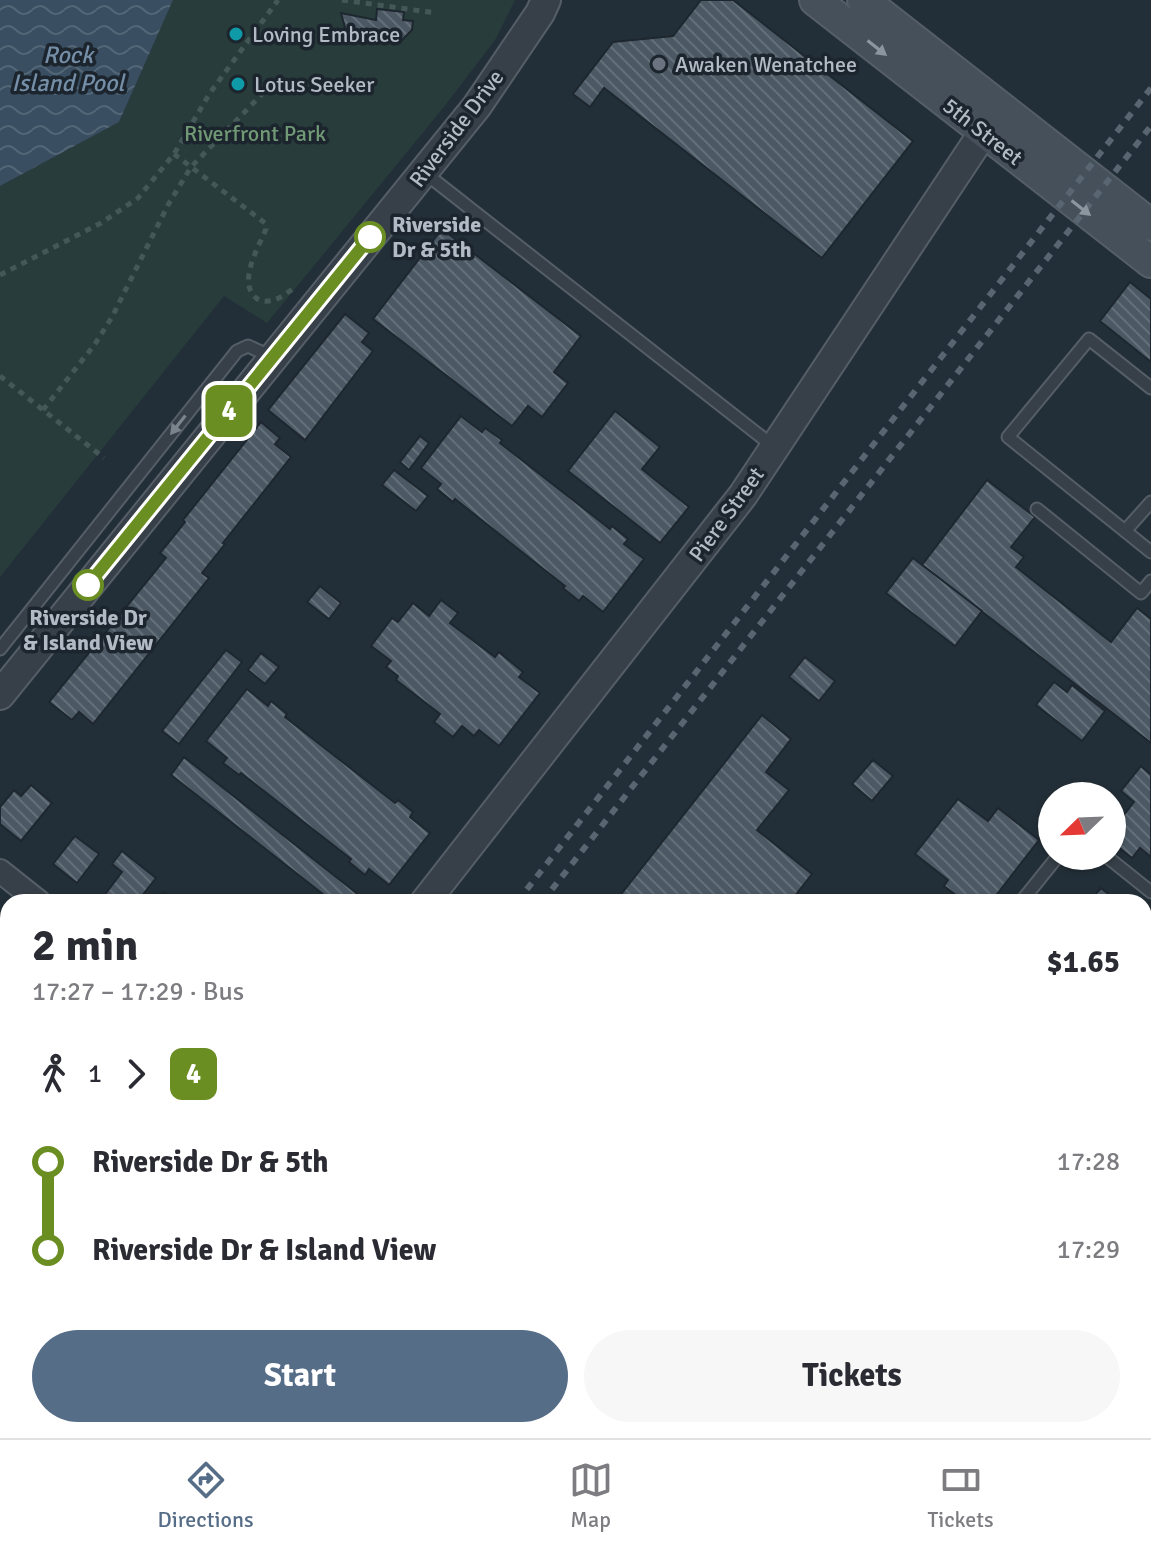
<!DOCTYPE html>
<meta charset="utf-8">
<style>
:root{--surface:#fff;--page:#f7f7f7;--text:#2b2b33;--muted:#7c7c81;--line:#e1e1e2;--accent:#566d88}
body{margin:0;font-family:Signika,sans-serif;background:var(--page);color:var(--text);height:100vh;display:flex;flex-direction:column;font-size:30px;white-space:nowrap}
*{box-sizing:border-box;margin:0}
p{font-size:26px;color:var(--muted)}
.icon{flex:none;width:44px;height:44px;fill:none;stroke:currentColor;stroke-width:2;stroke-linecap:round;stroke-linejoin:round}
.map{position:relative;flex:1;overflow:hidden}
.panel{position:absolute;left:0px;top:894px;width:1152px;height:544px;display:flex;flex-direction:column;background:var(--surface);border-radius:24px 24px 0 0;box-shadow:0 2px 6px #0004}
.panel>*{flex:none}
.badge{padding:0 16px;border-radius:12px;font-size:28px;line-height:52px}
.needle{width:52px;rotate:247deg}
.buttons{position:absolute;left:1038px;top:782px;display:grid;gap:16px}
.buttons a{display:grid;place-items:center;width:88px;height:88px;border-radius:50%;background:var(--surface);box-shadow:0 2px 6px #0004;font-size:40px}
.map>.badge{position:absolute;translate:-50% -50%;box-shadow:0 0 0 4px #fff}
.legs{display:flex;align-items:center;gap:12px;height:88px;padding:0 32px;font-size:26px}
.legs p{margin-inline-start:auto}
.summary{display:flex;align-items:center;justify-content:space-between;height:136px;padding:0 32px}
h1{font-size:44px;font-weight:700;line-height:60px}
.action{display:flex;gap:16px;margin-top:auto;padding:16px 32px}
.action a{flex:1;height:92px;border-radius:48px;background:var(--accent);color:#fff;font-size:32px;font-weight:700;line-height:92px;text-align:center}
.action a+a{background:var(--page);color:var(--text)}
ul{padding:0 32px;list-style:none}
li{display:flex;align-items:center;gap:28px;height:88px;font-size:30px}
li i{display:grid;place-items:center;width:12px;height:100%;margin:0 10px;background:currentColor}
li i::after{content:'';width:20px;height:20px;margin:-10px;border:6px solid;border-radius:50%;background:var(--surface)}
li p{margin-inline-start:auto}
li:first-child i{background:linear-gradient(#0000 50%,currentColor 0)}
li:last-child i{background:linear-gradient(currentColor 50%,#0000 0)}
.tabs{display:flex;justify-content:space-around;align-items:center;height:112px;border-top:2px solid var(--line);background:var(--surface);font-size:22px;color:var(--muted)}
.tabs a{display:grid;justify-items:center;gap:4px}
.tabs .active{color:var(--accent)}
.map>svg:first-child{display:block}
.green{fill:#283d3b}
.water{fill:url(#water-waves)}
.building{fill:url(#building-back-hatch);stroke:#1e272f;stroke-width:2}
.lines{fill:none;stroke-linecap:round;stroke-linejoin:round}
.service-casing{stroke:#555e66;stroke-width:15}
.minor-casing{stroke:#555e66;stroke-width:26}
.tertiary-casing{stroke:#555e66;stroke-width:32}
.secondary-casing{stroke:#555e66;stroke-width:34}
.primary-casing{stroke:#434c55;stroke-width:38}
.path{stroke:#455858;stroke-width:5;stroke-dasharray:6 6;stroke-linecap:butt}
.service{stroke:#374049;stroke-width:11}
.minor{stroke:#374049;stroke-width:22}
.tertiary{stroke:#374049;stroke-width:28}
.secondary{stroke:#45505b;stroke-width:30}
.primary{stroke:#555f69;stroke-width:34}
.rail{stroke:#596570;stroke-width:6;stroke-dasharray:8 8;stroke-linecap:butt}
.oneway{fill:#8c96a0}
.oneway2{fill:#7b848d}
.line-1-casing{stroke:#fff;stroke-width:18}
.line-1{stroke:#6b8e23;stroke-width:12}
.culture-dot{fill:#0f9aa8;stroke:#1c252d;stroke-width:3}
.worship-dot{fill:#6b7280;stroke:#1c252d;stroke-width:3}
.stop-1-dot{fill:#fff;stroke:#6b8e23;stroke-width:4}
.labels{text-anchor:middle;stroke-width:7;stroke-linejoin:round;paint-order:stroke}
.poi-label{font-size:22px;fill:#b2bbc5;stroke:#1c252d;text-anchor:start}
.street-label{font-size:22px;fill:#b2bbc5;stroke:#1c252d}
.park-label{font-size:22px;fill:#719976;stroke:#1c252d}
.stop-label{font-size:22px;font-weight:bold;fill:#b2bbc5;stroke:#1c252d;text-anchor:start}
.water-label{font-size:24px;font-style:italic;fill:#748fa7;stroke:#1c252d}
</style>
<div class="map">
<svg width="1151" height="1438" viewBox="0 0 1151 1438">
<defs>
<pattern id="water-waves" width="16" height="10" patternUnits="userSpaceOnUse" patternTransform="scale(2)"><rect width="16" height="10" fill="#394e61"/><path d="M0 5q4-4 8 0t8 0" fill="none" stroke="#536676"/></pattern>
<pattern id="building-back-hatch" width="6" height="6" patternUnits="userSpaceOnUse" patternTransform="scale(2)"><rect width="6" height="6" fill="#4c5964"/><path d="M-1 5l2 2M0 0l6 6M5-1l2 2" fill="none" stroke="#636f79"/></pattern>
</defs>
<rect width="100%" height="100%" fill="#232f38"/>
<path class="green" d="M173,0H515L495,40L443,108L267,323L224,296L0,577V186L119,122Z"/>
<path class="water" d="M0,0H173L119,122L0,186Z"/>
<g class="building">
<path d="M701,0H733L913,141L822,258L604,88L590,107L573,94L613,42L673,36Z"/>
<path d="M377,9L404,12L403,20L413,21L412,30L402,40L346,31L341,13L376,20Z"/>
<path d="M442,229L581,336L554,372L568,383L542,417L528,406L512,426L373,319Z"/>
<path d="M1130,282L1151,299V362L1100,321Z"/>
<path d="M345,314L369,333L362,342L373,351L305,440L268,410Z"/>
<path d="M615,411L660,447L642,469L689,507L660,543L568,471Z"/>
<path d="M461,416L482,432L485,428L502,440L500,443L610,529L612,526L628,539L624,544L644,559L603,612L583,596L579,601L563,588L565,586L455,499L453,502L437,489L441,484L421,468Z"/>
<path d="M261,422L280,438L275,444L291,457L223,543L225,544L202,573L209,578L93,724L79,712L72,720L49,702L166,558L160,553L185,522L183,520Z"/>
<path d="M420,436L429,443L409,470L400,462Z"/>
<path d="M394,470L428,496L416,511L382,485Z"/>
<path d="M987,480L1035,517L1011,547L1024,557L1016,567L1111,642L1137,608L1151,619V743L922,565Z"/>
<path d="M913,558L982,611L955,646L886,593Z"/>
<path d="M320,586L341,603L329,619L307,602Z"/>
<path d="M441,600L458,613L450,623L495,657L499,652L523,672L519,677L540,693L499,746L479,730L474,736L462,726L453,737L434,722L440,714L396,680L398,676L386,667L391,661L371,646L392,618L398,622L413,603L429,616Z"/>
<path d="M226,650L242,662L179,744L162,731Z"/>
<path d="M261,653L279,667L265,684L248,670Z"/>
<path d="M805,657L835,681L819,701L789,677Z"/>
<path d="M1054,682L1067,692L1072,685L1105,711L1082,741L1036,705Z"/>
<path d="M247,689L268,706L271,701L287,714L285,717L395,803L398,800L413,812L410,817L430,833L389,885L369,869L365,875L349,862L351,859L241,773L239,775L223,763L227,758L206,741Z"/>
<path d="M762,715L791,739L766,772L789,790L757,830L812,874L790,902H615Z"/>
<path d="M184,757L364,899L362,902H333L171,775Z"/>
<path d="M873,760L893,776L872,801L852,784Z"/>
<path d="M1141,766L1151,775V857L1140,848L1132,858L1112,842V830L1134,802L1121,791Z"/>
<path d="M31,785L52,803L21,841L0,824V807L14,790L21,796Z"/>
<path d="M958,799L988,821L998,808L1039,840L991,902H965L944,886L948,880L915,854Z"/>
<path d="M75,836L99,854L77,883L53,864Z"/>
<path d="M122,851L156,878L137,902H102L100,901L122,872L112,864Z"/>
<path d="M1101,888L1118,902H1089Z"/>
<path d="M164,892L176,902H156Z"/>
<path d="M0,924L8,930V960L0,970Z"/>
<path d="M1144,1024L1151,1030L1150,1077L1144,1072Z"/>
<path d="M8,1031V1048L0,1041Z"/>
<path d="M1144,1269L1151,1274V1326L1144,1335Z"/>
<path d="M236,1430H391L385,1438H247Z"/>
<path d="M467,1430H478L488,1438H460Z"/>
</g>
<g class="lines">
<g class="service-casing">
<g id="service">
<path d="M425,173L773,446"/>
<path d="M1151,502L1125,531L1151,552"/>
<path d="M1037,509L1141,593L1151,581"/>
<path d="M1125,531L1008,437L1089,339L1151,388"/>
<path d="M0,649L237,351L248,346L272,357"/>
<path d="M1106,856L1151,892"/>
<path d="M1021,902L1058,856"/>
<path d="M861,1430L871,1438"/>
<path d="M541,1438L547,1430"/>
</g>
</g>
<g class="minor-casing">
<g id="minor">
<path d="M0,871L39,902"/>
<path d="M986,1430L996,1438"/>
</g>
</g>
<g class="tertiary-casing">
<g id="tertiary">
<path d="M0,695L477,106L540,13L546,0"/>
<path d="M425,902L743,495L995,115"/>
<path d="M9,1438L15,1430"/>
</g>
</g>
<g class="secondary-casing">
<g id="secondary">
<path d="M815,0L1151,262"/>
<path d="M863,0L1151,225"/>
</g>
</g>
<g class="primary-casing">
<g id="primary">
<path d="M1144,1178L1151,1169"/>
<path d="M943,1438L949,1430"/>
</g>
</g>
<g class="path">
<path d="M342,0L436,13"/>
<path d="M174,154L265,223L266,229C259,246 238,281 255,297C260,302 267,302 274,300C281,298 289,291 296,287"/>
<path d="M0,275L101,223L138,198L174,154L210,93L278,0"/>
<path d="M0,376L104,458"/>
<path d="M43,410L95,344L112,317L168,205L191,167L266,90"/>
</g>
<use href="#service" class="service"/>
<use href="#minor" class="minor"/>
<use href="#tertiary" class="tertiary"/>
<use href="#secondary" class="secondary"/>
<use href="#primary" class="primary"/>
<g class="rail">
<path d="M517,902L1151,88"/>
<path d="M542,902L1151,126"/>
<path d="M100,1438L106,1430"/>
<path d="M122,1438L129,1430"/>
</g>
</g>
<defs><path id="oneway-solid" d="M-6-.8H1V-3.2L6.5 0L1 3.2V.8H-6Z" transform="scale(2)"/></defs>
<g class="oneway">
<use href="#oneway-solid" transform="translate(877 48) rotate(38)"/>
<use href="#oneway-solid" transform="translate(1081 208) rotate(38)"/>
</g>
<use class="oneway2" href="#oneway-solid" transform="translate(178 425) rotate(128)"/>
<g class="lines">
<g class="line-1-casing">
<path id="line-1" d="M88,585L370,237"/>
</g>
<use href="#line-1" class="line-1"/>
</g>
<g class="culture-dot">
<circle cx="236" cy="34" r="8"/>
<circle cx="238" cy="84" r="8"/>
</g>
<circle class="worship-dot" cx="659" cy="64" r="8"/>
<g class="stop-1-dot">
<circle cx="370" cy="237" r="14"/>
<circle cx="88" cy="585" r="14"/>
</g>
<g class="labels">
<g class="poi-label">
<text x="252" y="42">Loving Embrace</text>
<text x="675" y="72">Awaken Wenatchee</text>
<text x="254" y="92">Lotus Seeker</text>
</g>
<g class="street-label">
<text transform="translate(456 128) rotate(-53)" y="8">Riverside Drive</text>
<text transform="translate(983 131) rotate(38)" y="8">5th Street</text>
<text transform="translate(726 514) rotate(-54)" y="8">Piere Street</text>
</g>
<g class="park-label">
<text x="255" y="141">Riverfront Park</text>
</g>
<g class="stop-label">
<text x="392" y="232">Riverside<tspan x="392" dy="25">Dr &amp; 5th</tspan></text>
<text x="88" y="625" text-anchor="middle">Riverside Dr<tspan x="88" dy="25">&amp; Island View</tspan></text>
</g>
<g class="water-label">
<text x="68" y="63">Rock<tspan x="68" dy="28">Island Pool</tspan></text>
</g>
</g>
</svg>
<div class="buttons">
<a><svg class="needle" viewBox="-14 -14 28 28"><path d="M0-13l5 13h-10z" fill="#e53935"/><path d="M0 13l5-13h-10z" fill="#7c7c81"/></svg></a>
</div>
<b class="badge" style="left:229px;top:411px;background:#6b8e23;color:#fff">4</b>
<section class="panel">
<div class="summary"><div><h1>2 min</h1><p>17:27 – 17:29 · Bus</p></div><b>$1.65</b></div>
<div class="legs"><svg class="icon" aria-label="walk" viewBox="0 0 24 24"><circle cx="13" cy="4" r="2"/><path d="M13 8l-2 6 4 7M11 14l-3 7M7 12l3-4h3l4 4"/></svg>1<svg class="icon" aria-label="forward" viewBox="0 0 24 24"><path d="M9 5l7 7-7 7"/></svg><b class="badge" style="background:#6b8e23;color:#fff">4</b></div>
<ul>
<li><i style="color:#6b8e23"></i><b>Riverside Dr &amp; 5th</b><p>17:28</p></li>
<li><i style="color:#6b8e23"></i><b>Riverside Dr &amp; Island View</b><p>17:29</p></li>
</ul>
<div class="action"><a>Start</a><a>Tickets</a></div>
</section>
</div>
<nav class="tabs">
<a class="active"><svg class="icon" aria-label="directions" viewBox="0 0 24 24"><path d="M12 3l9 9-9 9-9-9zM9 14v-3h6M13 9l2 2-2 2"/></svg>Directions</a>
<a><svg class="icon" aria-label="map" viewBox="0 0 24 24"><path d="M3 6l6-2 6 2 6-2v14l-6 2-6-2-6 2zM9 4v14M15 6v14"/></svg>Map</a>
<a><svg class="icon" aria-label="tickets" viewBox="0 0 24 24"><path d="M3 7h18v10H3zM15 7v10"/></svg>Tickets</a>
</nav>
